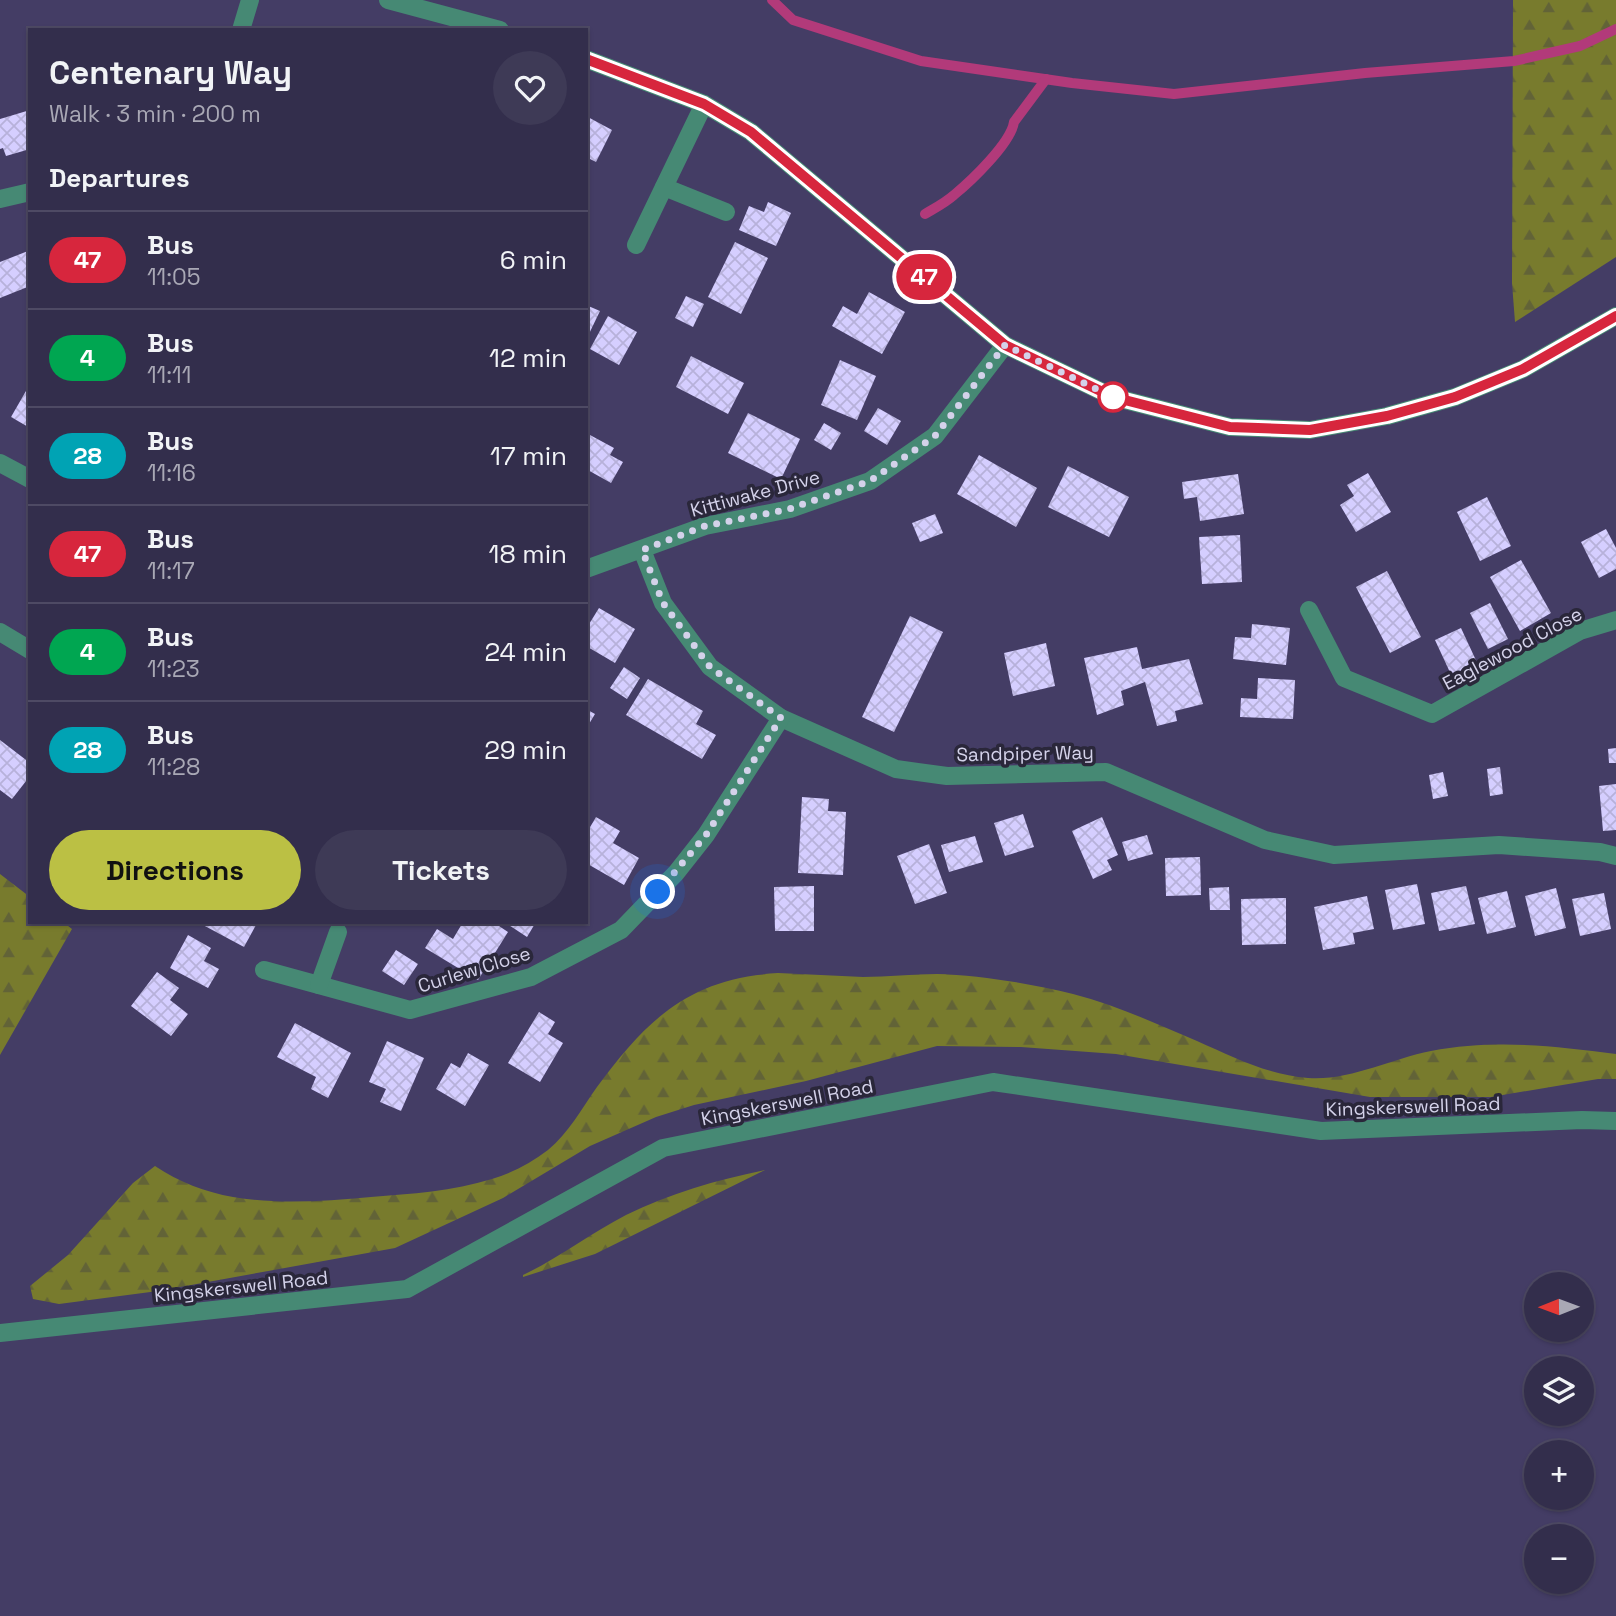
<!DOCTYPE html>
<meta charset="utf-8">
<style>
:root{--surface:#332e4c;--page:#3e3a56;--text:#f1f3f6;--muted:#a9a8b5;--line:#4e4a64;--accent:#bbc044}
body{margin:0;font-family:"Space Grotesk",sans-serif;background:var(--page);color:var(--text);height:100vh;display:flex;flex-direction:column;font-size:26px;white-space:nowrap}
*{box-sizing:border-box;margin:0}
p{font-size:23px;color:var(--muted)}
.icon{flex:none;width:38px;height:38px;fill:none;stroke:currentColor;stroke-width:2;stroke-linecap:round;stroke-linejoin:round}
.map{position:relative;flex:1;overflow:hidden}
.side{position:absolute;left:28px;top:28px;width:560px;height:896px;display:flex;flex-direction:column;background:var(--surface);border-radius:0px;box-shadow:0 2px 5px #0004,0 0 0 2px var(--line)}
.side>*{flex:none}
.badge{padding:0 14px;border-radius:23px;font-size:24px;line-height:46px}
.needle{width:46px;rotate:269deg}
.controls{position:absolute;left:1524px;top:1272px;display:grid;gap:14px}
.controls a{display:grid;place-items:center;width:70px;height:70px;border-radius:50%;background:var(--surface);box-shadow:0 2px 5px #0004,0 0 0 2px var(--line);font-size:35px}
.you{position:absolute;width:35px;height:35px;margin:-18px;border:5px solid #fff;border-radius:50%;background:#1a73e8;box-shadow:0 0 0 10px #1a73e833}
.map>.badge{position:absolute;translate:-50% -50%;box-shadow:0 0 0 4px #fff}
h2{padding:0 21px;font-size:26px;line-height:63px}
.round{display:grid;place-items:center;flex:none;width:74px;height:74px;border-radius:37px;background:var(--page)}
.overview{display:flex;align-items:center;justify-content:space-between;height:119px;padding:0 21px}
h1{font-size:33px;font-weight:700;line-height:52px}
.primary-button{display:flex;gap:14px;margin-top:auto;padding:14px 21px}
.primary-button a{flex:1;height:80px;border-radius:42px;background:var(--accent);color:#111;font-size:28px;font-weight:700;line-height:80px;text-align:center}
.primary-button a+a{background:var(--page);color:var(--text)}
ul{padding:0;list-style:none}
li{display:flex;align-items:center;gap:21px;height:98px;padding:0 21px;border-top:2px solid var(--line)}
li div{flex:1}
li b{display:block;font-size:26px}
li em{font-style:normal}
li .badge{min-width:77px;font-weight:700;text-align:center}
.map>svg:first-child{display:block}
.forest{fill:url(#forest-firs)}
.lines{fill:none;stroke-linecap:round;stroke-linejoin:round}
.stream{stroke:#b23a7a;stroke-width:10}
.building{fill:url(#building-cross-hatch)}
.minor{stroke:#468974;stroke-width:18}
.line-casing{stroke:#fff;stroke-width:16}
.line{stroke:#d7263d;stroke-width:10}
.walk{stroke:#d4d2ea;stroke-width:7;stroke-dasharray:0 12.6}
.stop-dot{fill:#fff;stroke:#d7263d;stroke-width:3.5}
.labels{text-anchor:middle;stroke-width:7;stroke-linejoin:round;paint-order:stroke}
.street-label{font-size:19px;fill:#d4d2ea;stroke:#2a273a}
</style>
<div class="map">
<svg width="1616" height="1616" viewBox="0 0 1616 1616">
<defs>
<pattern id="forest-firs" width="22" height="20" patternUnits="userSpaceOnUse" patternTransform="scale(1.75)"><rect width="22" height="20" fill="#787b2d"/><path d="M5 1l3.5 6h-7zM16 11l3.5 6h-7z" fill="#626337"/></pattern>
<pattern id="building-cross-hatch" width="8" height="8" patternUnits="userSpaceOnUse" patternTransform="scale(1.75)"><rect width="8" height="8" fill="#d5ceff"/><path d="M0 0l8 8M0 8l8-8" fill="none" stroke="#b7b1da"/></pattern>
</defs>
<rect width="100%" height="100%" fill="#443d65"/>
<g class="forest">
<path d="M1513,0H1616V257L1515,322L1512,283Z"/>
<path d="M0,874L30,897V922H63L72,929L0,1055Z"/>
<path d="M778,973C806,974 835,976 863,977C888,977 912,974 937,974C980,975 1032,984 1073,994C1116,1005 1157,1024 1197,1041C1233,1057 1268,1075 1308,1078C1350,1081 1390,1059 1431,1051C1496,1039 1552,1046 1616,1054V1079H1598L1491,1097H1370L1116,1054L1021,1047L937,1046L806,1081L694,1105L656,1117L590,1146L503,1198L395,1248L158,1291L59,1304L33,1299L30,1286L68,1255L133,1183L155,1166C179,1182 205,1192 233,1197C279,1205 325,1201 371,1197C411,1194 453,1191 492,1179C512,1173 531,1163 548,1150C568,1134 582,1108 597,1087C647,1019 690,978 778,973Z"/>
<path d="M765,1170L595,1254L523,1277V1275C559,1258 591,1233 626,1215C671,1193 716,1180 765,1170Z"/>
</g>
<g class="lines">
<g class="stream">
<path d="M772,0L793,20L921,61L1072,83L1174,94L1365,73L1514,61L1580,46L1616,29"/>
<path d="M925,214C935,208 945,203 954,195C971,181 1011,143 1014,122L1046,79"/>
</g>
</g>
<g class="building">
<path d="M30,110V149L6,156L3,148L0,149V119Z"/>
<path d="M586,116L612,130L596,162L586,157Z"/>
<path d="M768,202L791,213L776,246L739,230L749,206L764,212Z"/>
<path d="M735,242L768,258L741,314L708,297Z"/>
<path d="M28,251L30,286L0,298V262Z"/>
<path d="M869,292L905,312L882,354L832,326L843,306L857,314Z"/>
<path d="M686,296L704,304L693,327L675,318Z"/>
<path d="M586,305L600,311L586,340Z"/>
<path d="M608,316L637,332L619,365L590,349Z"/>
<path d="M691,356L744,383L728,414L676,387Z"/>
<path d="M840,360L876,376L857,420L821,405Z"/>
<path d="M30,384V428L11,417Z"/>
<path d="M878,408L901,421L887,445L864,431Z"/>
<path d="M748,413L800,439L781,479L728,453Z"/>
<path d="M824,423L841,433L831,450L814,440Z"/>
<path d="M590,435L614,448L610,455L623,462L611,483L586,469V441Z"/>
<path d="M979,455L1037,488L1016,527L957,494Z"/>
<path d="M1068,466L1129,497L1109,537L1048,507Z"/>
<path d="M1368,473L1391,512L1356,532L1340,505L1354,496L1347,485Z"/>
<path d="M1238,474L1244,514L1200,521L1197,497L1184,499L1182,482Z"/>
<path d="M1487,497L1511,546L1480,561L1457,512Z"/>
<path d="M935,514L943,533L920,542L912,523Z"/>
<path d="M1606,529L1616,548V569L1599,578L1581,542Z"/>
<path d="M1240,535L1242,582L1202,584L1199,537Z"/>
<path d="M1521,560L1551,613L1520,631L1490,577Z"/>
<path d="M1387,571L1421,637L1390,653L1356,587Z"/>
<path d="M1490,603L1508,639L1488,649L1470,613Z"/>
<path d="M599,608L635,629L615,663L586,646V629Z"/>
<path d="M910,616L943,632L894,732L862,717Z"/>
<path d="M1252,624L1290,628L1286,665L1233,659L1235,637L1251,638Z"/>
<path d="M1461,628L1480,669L1454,681L1435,640Z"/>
<path d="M1046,643L1055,686L1013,696L1004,653Z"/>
<path d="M1137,647L1142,669L1189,659L1203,704L1175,711L1177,721L1157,726L1145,682L1121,691L1124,705L1097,715L1084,658Z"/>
<path d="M624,667L640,678L627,699L610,688Z"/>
<path d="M1258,678L1295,680L1293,719L1240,717L1241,698L1257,699Z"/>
<path d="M648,679L703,711L696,724L716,735L702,759L626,715Z"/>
<path d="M586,709L595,714L586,729Z"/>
<path d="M0,740L30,763V776L12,799L0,790Z"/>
<path d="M1616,748V763H1609L1608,749Z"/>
<path d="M1500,767L1503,794L1490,796L1487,769Z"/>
<path d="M1443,772L1448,796L1433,799L1429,775Z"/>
<path d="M1616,784V830L1603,831L1599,786Z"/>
<path d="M802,797L829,799L828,811L846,812L843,875L798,873Z"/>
<path d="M1023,814L1034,847L1005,856L994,823Z"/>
<path d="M596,817L620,831L613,843L639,858L624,885L586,863V834Z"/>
<path d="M1102,817L1118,855L1107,860L1112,870L1093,879L1072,831Z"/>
<path d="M1147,835L1153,854L1128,861L1122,842Z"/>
<path d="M975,836L983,862L949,872L941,845Z"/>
<path d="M929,844L947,893L915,904L897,856Z"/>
<path d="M1200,857L1201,895L1166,896L1165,858Z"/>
<path d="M1417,884L1425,924L1393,930L1385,890Z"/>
<path d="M814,886V931H775L774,887Z"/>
<path d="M1466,886L1475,924L1439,931L1431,893Z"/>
<path d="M1229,887L1230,910H1210L1209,888Z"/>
<path d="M1556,888L1566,928L1535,936L1525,896Z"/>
<path d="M1507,891L1516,927L1487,934L1478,898Z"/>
<path d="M1604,893L1611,929L1580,936L1572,899Z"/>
<path d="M1367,896L1374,929L1353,933L1355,944L1323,950L1314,907Z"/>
<path d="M1286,898V944L1242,945L1241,899Z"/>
<path d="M204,922H252L256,925L244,947L203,925Z"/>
<path d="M463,922H473L478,926L480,922H493L508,932L478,980L425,948L437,929L453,939Z"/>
<path d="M504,922H536L527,937Z"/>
<path d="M188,935L211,948L204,961L219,969L208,988L170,968Z"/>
<path d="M396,950L418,964L404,985L382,971Z"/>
<path d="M157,972L179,988L170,1000L188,1014L171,1036L131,1006Z"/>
<path d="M539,1012L555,1022L548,1034L563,1043L540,1082L508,1063Z"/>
<path d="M295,1023L351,1053L328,1098L311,1089L316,1077L277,1057Z"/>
<path d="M387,1041L424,1058L401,1111L380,1102L386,1089L369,1082Z"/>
<path d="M468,1053L489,1065L465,1106L436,1089L451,1063L460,1068Z"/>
</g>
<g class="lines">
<g class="minor">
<path d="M388,0L500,30"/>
<path d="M241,30L250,0"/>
<path d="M586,59L704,104L751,132L1005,345L1113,397L1230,427L1310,430L1387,416L1455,397L1523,369L1616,316"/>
<path d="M664,187L726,212"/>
<path d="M0,199L30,192"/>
<path d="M636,245L704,104"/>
<path d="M0,463L30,479"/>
<path d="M642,550L663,603L710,667L781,718L896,769L947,776L1106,772L1265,840L1334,855L1499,845L1600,852L1616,856"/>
<path d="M586,569L705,526L790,509L870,481L935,436L1005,345"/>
<path d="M1309,610L1344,678L1432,714L1580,631L1616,620"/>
<path d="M0,632L30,650"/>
<path d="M264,970L410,1010L531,977L621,930L676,873L706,835L781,718"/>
<path d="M319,985L338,932"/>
<path d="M0,1333L407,1289L663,1148L993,1082L1321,1131L1582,1120L1616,1121"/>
</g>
</g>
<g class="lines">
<g class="line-casing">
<path id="line" d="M586,59L704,104L751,132L1005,345L1113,397L1230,427L1310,430L1387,416L1455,397L1523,369L1616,316"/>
</g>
<use href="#line" class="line"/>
<path class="walk" d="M658,892L706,835L781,718L710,667L663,603L642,550L705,526L789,509L870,481L935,436L1005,345L1113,397"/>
</g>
<circle class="stop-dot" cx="1113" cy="397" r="14"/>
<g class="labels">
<g class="street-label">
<text transform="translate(755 493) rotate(-15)" y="7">Kittiwake Drive</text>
<text transform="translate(1512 648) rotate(-28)" y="7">Eaglewood Close</text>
<text transform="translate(1025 753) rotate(-1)" y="7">Sandpiper Way</text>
<text transform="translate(474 969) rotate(-17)" y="7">Curlew Close</text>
<text transform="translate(787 1102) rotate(-11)" y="7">Kingskerswell Road</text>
<text transform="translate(1413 1106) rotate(-2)" y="7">Kingskerswell Road</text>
<text transform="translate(241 1286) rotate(-6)" y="7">Kingskerswell Road</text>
</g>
</g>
</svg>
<div class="controls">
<a><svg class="needle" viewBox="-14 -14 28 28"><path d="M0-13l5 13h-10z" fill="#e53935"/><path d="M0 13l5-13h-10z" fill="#a9a8b5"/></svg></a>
<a><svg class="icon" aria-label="layers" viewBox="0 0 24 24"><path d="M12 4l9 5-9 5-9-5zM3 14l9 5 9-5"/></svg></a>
<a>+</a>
<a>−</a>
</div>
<div class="you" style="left:658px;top:892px"></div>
<b class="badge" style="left:924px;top:277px;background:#d7263d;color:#fff">47</b>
<section class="side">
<div class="overview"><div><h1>Centenary Way</h1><p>Walk · 3 min · 200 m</p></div><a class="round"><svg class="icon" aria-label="heart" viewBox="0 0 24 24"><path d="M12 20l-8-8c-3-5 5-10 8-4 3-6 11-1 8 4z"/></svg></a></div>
<h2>Departures</h2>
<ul>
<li><span class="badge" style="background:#d7263d;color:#fff">47</span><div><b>Bus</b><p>11:05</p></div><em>6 min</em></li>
<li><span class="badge" style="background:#00a651;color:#fff">4</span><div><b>Bus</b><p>11:11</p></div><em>12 min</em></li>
<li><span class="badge" style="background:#00a3b4;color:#fff">28</span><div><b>Bus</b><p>11:16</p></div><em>17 min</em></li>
<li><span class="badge" style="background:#d7263d;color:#fff">47</span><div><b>Bus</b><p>11:17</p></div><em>18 min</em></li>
<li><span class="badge" style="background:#00a651;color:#fff">4</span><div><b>Bus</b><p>11:23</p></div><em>24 min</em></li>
<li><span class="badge" style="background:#00a3b4;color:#fff">28</span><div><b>Bus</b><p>11:28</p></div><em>29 min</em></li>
</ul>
<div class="primary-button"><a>Directions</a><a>Tickets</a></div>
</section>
</div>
